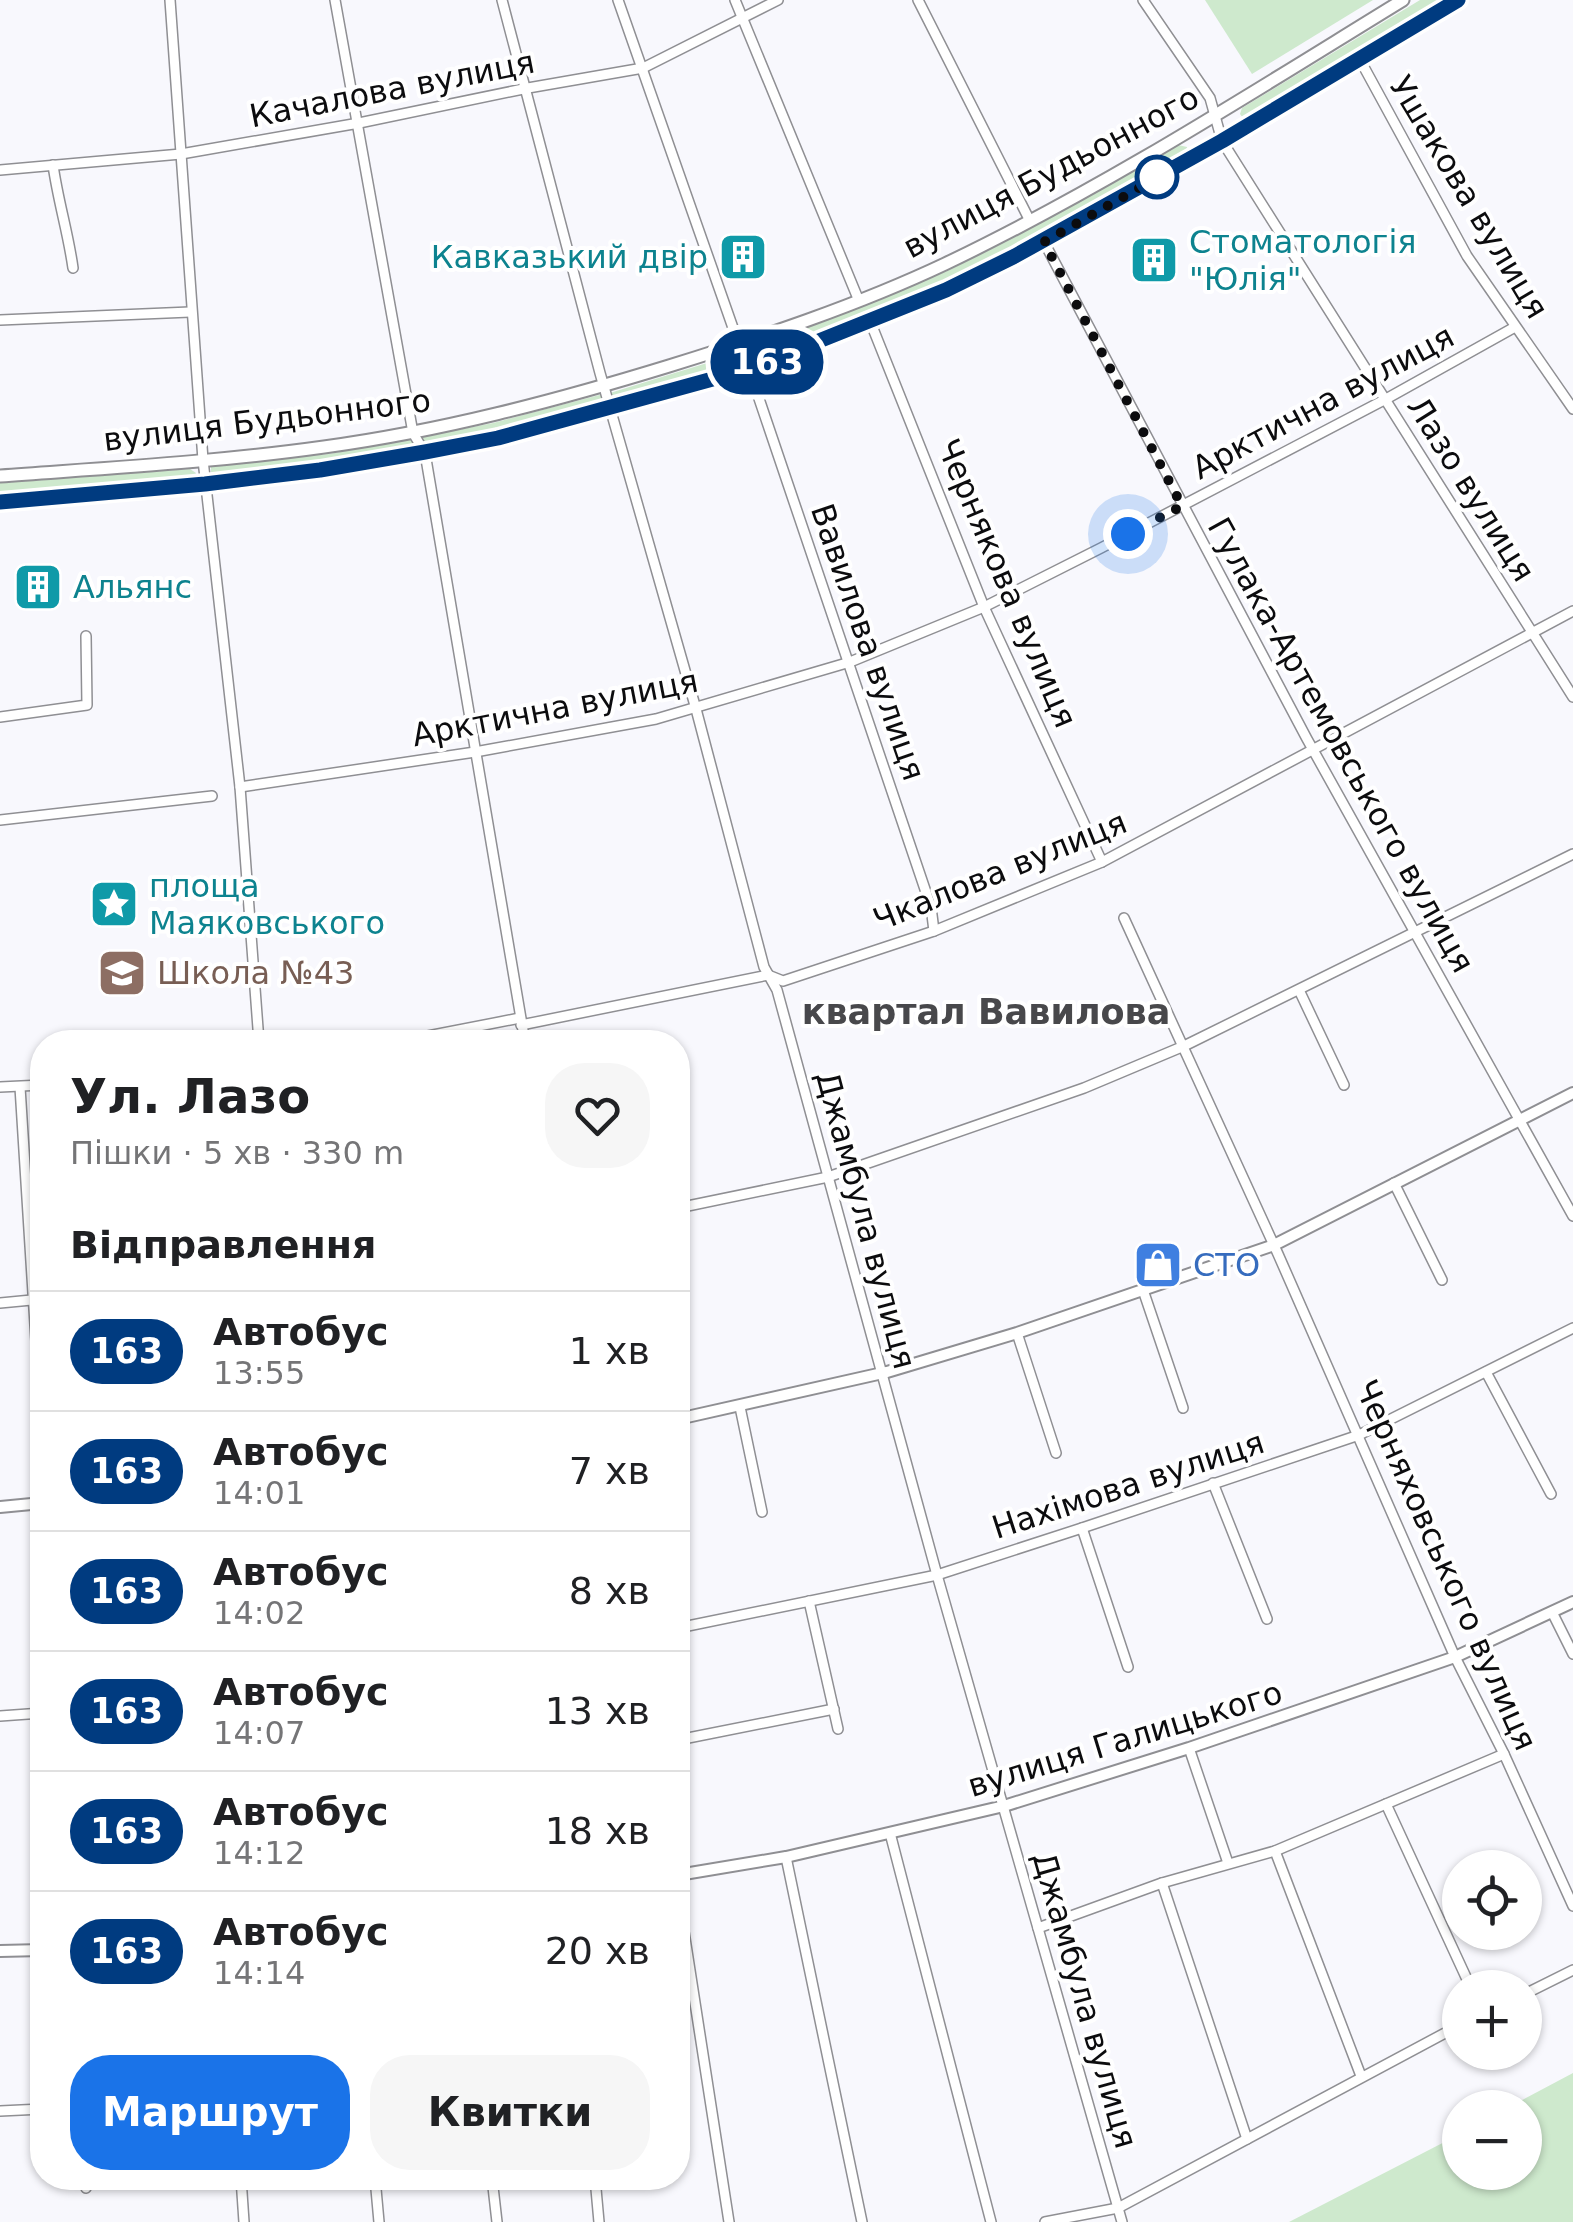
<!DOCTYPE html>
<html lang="uk">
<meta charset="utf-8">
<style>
:root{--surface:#fff;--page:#f6f6f6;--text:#202124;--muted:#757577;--line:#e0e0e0;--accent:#1a73e8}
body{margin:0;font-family:"DejaVu Sans",sans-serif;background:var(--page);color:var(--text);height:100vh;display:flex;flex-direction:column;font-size:38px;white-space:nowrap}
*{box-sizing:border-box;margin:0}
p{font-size:32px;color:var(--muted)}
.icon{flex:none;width:55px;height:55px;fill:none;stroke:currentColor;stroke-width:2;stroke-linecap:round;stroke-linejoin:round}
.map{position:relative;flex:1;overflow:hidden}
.panel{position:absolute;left:30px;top:1030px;width:660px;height:1160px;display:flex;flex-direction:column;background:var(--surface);border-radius:40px;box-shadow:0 2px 8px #0004}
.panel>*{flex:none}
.badge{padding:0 20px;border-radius:32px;font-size:35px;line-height:65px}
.tools{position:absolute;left:1442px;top:1850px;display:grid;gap:20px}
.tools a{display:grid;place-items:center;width:100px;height:100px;border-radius:50%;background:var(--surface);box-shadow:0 2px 8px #0004;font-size:50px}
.you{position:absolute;width:50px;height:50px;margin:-25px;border:8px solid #fff;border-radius:50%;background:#1a73e8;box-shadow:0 0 0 15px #1a73e833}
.map>.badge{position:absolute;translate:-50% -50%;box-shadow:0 0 0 5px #fff}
h2{padding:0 40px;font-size:38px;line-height:90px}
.round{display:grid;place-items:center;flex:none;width:105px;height:105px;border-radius:40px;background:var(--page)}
.headline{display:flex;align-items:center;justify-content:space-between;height:170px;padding:0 40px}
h1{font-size:48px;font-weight:700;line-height:75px}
.primary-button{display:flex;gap:20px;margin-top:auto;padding:20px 40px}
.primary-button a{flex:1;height:115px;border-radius:40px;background:var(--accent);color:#fff;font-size:40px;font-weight:700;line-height:115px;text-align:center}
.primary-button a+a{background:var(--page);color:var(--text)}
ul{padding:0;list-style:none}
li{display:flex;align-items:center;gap:30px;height:120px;padding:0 40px;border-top:2px solid var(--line)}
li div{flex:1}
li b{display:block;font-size:38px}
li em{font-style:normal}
li .badge{min-width:110px;font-weight:700;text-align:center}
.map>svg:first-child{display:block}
.green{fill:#cee9cd}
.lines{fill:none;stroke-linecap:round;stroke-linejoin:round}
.minor-casing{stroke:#8f8f93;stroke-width:12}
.tertiary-casing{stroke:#8f8f93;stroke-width:14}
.secondary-casing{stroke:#8f8f93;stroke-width:15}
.minor{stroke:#fff;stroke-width:9}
.tertiary{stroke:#fff;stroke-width:10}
.secondary{stroke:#fff;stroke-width:11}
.line-casing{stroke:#fff;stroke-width:22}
.line{stroke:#003b80;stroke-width:15}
.walk{stroke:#0c0c0e;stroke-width:10;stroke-dasharray:0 18}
.stop-dot{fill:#fff;stroke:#003b80;stroke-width:5}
.labels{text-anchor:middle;stroke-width:8;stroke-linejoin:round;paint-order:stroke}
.street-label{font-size:32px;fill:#0c0c0e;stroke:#fff}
.culture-label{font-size:32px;fill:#0d838f;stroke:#fff;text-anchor:start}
.education-label{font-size:32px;fill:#785e54;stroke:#fff;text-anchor:start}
.shop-label{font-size:32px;fill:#366cbe;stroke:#fff;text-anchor:start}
.neighbourhood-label{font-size:35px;font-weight:bold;fill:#48484b;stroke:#fff}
</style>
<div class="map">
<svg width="1573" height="2222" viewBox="0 0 1573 2222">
<rect width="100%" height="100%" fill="#f8f8fd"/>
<g class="green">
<path d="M1205,0H1373L1252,74Z"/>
<path d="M1420,0H1440L1251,116L1243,118L1240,114L1242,108Z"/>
<path d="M1178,145L1187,147L1186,155L1063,224L951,281L758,358L754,347L947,271L1080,201Z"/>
<path d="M749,350L753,360L612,402L610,393Z"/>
<path d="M603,394L606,405L495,433L427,446L422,437L493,423Z"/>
<path d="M410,439L417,448L332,463L211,475V467L216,464L329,454Z"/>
<path d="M190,469L196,473L193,479L0,496V483Z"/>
<path d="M1573,2073V2222H1289L1460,2134V2172H1525V2108L1509,2107Z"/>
</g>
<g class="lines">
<g class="minor-casing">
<g id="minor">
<path d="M170,0L203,460L240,787L259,1042"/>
<path d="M335,0L413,433L425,453L525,1042"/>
<path d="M502,0L600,373L696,709L764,967L777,990L937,1575L1122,2222"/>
<path d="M618,0L739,345"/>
<path d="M735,0L859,301"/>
<path d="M918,0L1030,221"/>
<path d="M1143,0L1210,98L1222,141L1573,697"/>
<path d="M1359,58L1467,256L1573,409"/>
<path d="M53,165C58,201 68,232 73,268"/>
<path d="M0,170L181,154L359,123L528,88L643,68L778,0"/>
<path d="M1044,242L1307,739L1573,1216"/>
<path d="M0,320L190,312"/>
<path d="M870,321L984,607L1102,862"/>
<path d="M749,369L931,907L934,931"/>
<path d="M0,717L87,705L86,636"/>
<path d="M240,787L475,752L656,719L850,662L984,607L1101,548L1386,399L1515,327"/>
<path d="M0,820L212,796"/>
<path d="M1124,918L1278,1254L1455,1657L1504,1754L1573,1906"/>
<path d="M1299,990L1344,1085"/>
<path d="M521,1025L768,975L783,981L934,931L1102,862L1573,611"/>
<path d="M397,1042L520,1018"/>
<path d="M0,1087L42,1085"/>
<path d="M20,1087L42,1436"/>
<path d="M1394,1183L1442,1280"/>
<path d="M678,1208L828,1177L1084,1088L1184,1046L1573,854"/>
<path d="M1143,1290L1183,1408"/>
<path d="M0,1303L42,1299"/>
<path d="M1017,1333L1056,1453"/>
<path d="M1486,1372L1551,1494"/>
<path d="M740,1407L762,1512"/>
<path d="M1213,1483L1267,1619"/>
<path d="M1082,1528L1128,1667"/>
<path d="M809,1601L838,1729"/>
<path d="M1552,1612L1573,1654"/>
<path d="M678,1628L937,1575L1082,1528L1359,1435L1573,1328"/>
<path d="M0,1716L42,1713"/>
<path d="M678,1740L834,1709"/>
<path d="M1189,1748L1228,1863"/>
<path d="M1386,1804L1471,1988"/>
<path d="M890,1833L991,2222"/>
<path d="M1275,1851L1361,2076"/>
<path d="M786,1857L862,2222"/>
<path d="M1162,1883L1247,2139"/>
<path d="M678,1893L729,2222"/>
<path d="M1038,1928L1162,1883L1275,1851L1504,1754"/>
<path d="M1525,1994L1573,1970"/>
<path d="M0,2111L42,2109"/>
<path d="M85,2178L86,2188"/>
<path d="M241,2178L244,2222"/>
<path d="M375,2178L379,2222"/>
<path d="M492,2178L497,2222"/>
<path d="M595,2178L599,2222"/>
<path d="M1045,2222L1118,2208L1460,2025"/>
</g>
</g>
<g class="tertiary-casing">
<g id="tertiary">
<path d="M678,1419L887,1372L1017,1333L1274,1245L1573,1093"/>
<path d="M0,1507L42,1503"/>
<path d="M678,1875L786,1857L1004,1806L1189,1748L1455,1657L1573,1602"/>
<path d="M0,1951L42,1950"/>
</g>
</g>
<g class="secondary-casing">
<g id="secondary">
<path d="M0,476C108,468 217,462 324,447C441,431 555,401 669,366C762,337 856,306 945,264C1104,188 1253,92 1403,0"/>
<path d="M0,502L205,484L320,470L425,453L498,437L749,369L947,290L1015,256L1222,141L1457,0"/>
</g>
</g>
<use href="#minor" class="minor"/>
<use href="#tertiary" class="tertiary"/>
<use href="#secondary" class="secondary"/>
</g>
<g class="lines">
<g class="line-casing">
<path id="line" d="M0,502L205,484L320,470L425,452L498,438L749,369L946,290L1015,256L1222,141L1458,0"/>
</g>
<use href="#line" class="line"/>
<path class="walk" d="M1128,534L1182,506L1044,242L1162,175L1157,177"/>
</g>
<defs>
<g id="building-square" transform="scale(2.5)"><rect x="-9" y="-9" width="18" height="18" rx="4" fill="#0f9aa8" stroke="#fff"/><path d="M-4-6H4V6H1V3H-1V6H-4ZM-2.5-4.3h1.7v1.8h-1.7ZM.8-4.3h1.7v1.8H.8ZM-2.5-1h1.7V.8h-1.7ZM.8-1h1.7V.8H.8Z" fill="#fff"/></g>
<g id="sight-square" transform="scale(2.5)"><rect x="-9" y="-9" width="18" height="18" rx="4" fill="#0f9aa8" stroke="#fff"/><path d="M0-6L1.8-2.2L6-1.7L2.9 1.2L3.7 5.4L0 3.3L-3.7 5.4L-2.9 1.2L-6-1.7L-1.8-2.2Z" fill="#fff"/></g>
<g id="school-square" transform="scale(2.5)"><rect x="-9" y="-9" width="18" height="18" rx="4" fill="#8d6e63" stroke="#fff"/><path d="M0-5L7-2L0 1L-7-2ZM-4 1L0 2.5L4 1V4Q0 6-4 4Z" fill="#fff"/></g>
<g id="shop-square" transform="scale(2.5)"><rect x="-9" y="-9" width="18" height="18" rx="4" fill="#3f7fe0" stroke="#fff"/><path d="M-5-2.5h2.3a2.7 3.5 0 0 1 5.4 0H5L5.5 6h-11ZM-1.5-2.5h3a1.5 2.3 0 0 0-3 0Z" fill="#fff"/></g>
</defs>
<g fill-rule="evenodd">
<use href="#building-square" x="743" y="257"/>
<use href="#building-square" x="1154" y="260"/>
<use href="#building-square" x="38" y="587"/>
<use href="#sight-square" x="114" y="904"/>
<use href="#school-square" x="122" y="973"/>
<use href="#shop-square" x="1158" y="1265"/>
</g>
<circle class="stop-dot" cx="1157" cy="177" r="20"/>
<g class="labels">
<g class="street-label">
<text transform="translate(392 89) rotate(-11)" y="11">Качалова вулиця</text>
<text transform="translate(1051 172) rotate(-28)" y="11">вулиця Будьонного</text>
<text transform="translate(1469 197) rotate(59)" y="11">Ушакова вулиця</text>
<text transform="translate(1323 402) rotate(-28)" y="11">Арктична вулиця</text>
<text transform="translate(267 420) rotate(-7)" y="11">вулиця Будьонного</text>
<text transform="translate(1471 489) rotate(58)" y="11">Лазо вулиця</text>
<text transform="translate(1007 583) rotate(67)" y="11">Чернякова вулиця</text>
<text transform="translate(868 642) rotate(71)" y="11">Вавилова вулиця</text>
<text transform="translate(555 708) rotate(-11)" y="11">Арктична вулиця</text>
<text transform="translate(1341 745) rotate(61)" y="11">Гулака-Артемовського вулиця</text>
<text transform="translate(1000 871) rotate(-22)" y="11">Чкалова вулиця</text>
<text transform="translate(866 1220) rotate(75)" y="11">Джамбула вулиця</text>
<text transform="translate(1128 1485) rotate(-18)" y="11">Нахімова вулиця</text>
<text transform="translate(1446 1565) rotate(66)" y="11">Черняховського вулиця</text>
<text transform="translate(1125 1739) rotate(-17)" y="11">вулиця Галицького</text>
<text transform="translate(1085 2000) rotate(74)" y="11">Джамбула вулиця</text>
</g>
<g class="culture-label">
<text x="1189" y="253">Стоматологія<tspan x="1189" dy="37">"Юлія"</tspan></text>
<text x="708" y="268" text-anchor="end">Кавказький двір</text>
<text x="73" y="598">Альянс</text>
<text x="149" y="897">площа<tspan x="149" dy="37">Маяковського</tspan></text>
</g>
<g class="education-label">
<text x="157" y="984">Школа №43</text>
</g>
<g class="shop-label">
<text x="1193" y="1276">СТО</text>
</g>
<g class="neighbourhood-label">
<text x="986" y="1024">квартал Вавилова</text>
</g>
</g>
</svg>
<div class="tools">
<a><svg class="icon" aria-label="locate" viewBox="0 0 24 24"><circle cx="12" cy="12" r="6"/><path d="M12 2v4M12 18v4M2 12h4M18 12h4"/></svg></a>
<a>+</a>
<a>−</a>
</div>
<div class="you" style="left:1128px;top:534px"></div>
<b class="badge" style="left:767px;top:362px;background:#003b80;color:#fff">163</b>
<section class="panel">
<div class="headline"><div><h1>Ул. Лазо</h1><p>Пішки · 5 хв · 330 m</p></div><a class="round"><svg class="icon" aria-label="heart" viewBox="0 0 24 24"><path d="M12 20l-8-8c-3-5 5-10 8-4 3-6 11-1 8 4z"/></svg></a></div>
<h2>Відправлення</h2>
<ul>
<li><span class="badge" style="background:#003b80;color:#fff">163</span><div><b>Автобус</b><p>13:55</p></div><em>1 хв</em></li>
<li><span class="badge" style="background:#003b80;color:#fff">163</span><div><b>Автобус</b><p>14:01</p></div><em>7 хв</em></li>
<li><span class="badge" style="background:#003b80;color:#fff">163</span><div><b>Автобус</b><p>14:02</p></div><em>8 хв</em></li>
<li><span class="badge" style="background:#003b80;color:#fff">163</span><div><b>Автобус</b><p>14:07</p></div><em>13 хв</em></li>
<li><span class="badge" style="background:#003b80;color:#fff">163</span><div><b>Автобус</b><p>14:12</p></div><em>18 хв</em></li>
<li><span class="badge" style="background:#003b80;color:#fff">163</span><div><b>Автобус</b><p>14:14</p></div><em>20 хв</em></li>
</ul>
<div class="primary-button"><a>Маршрут</a><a>Квитки</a></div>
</section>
</div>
